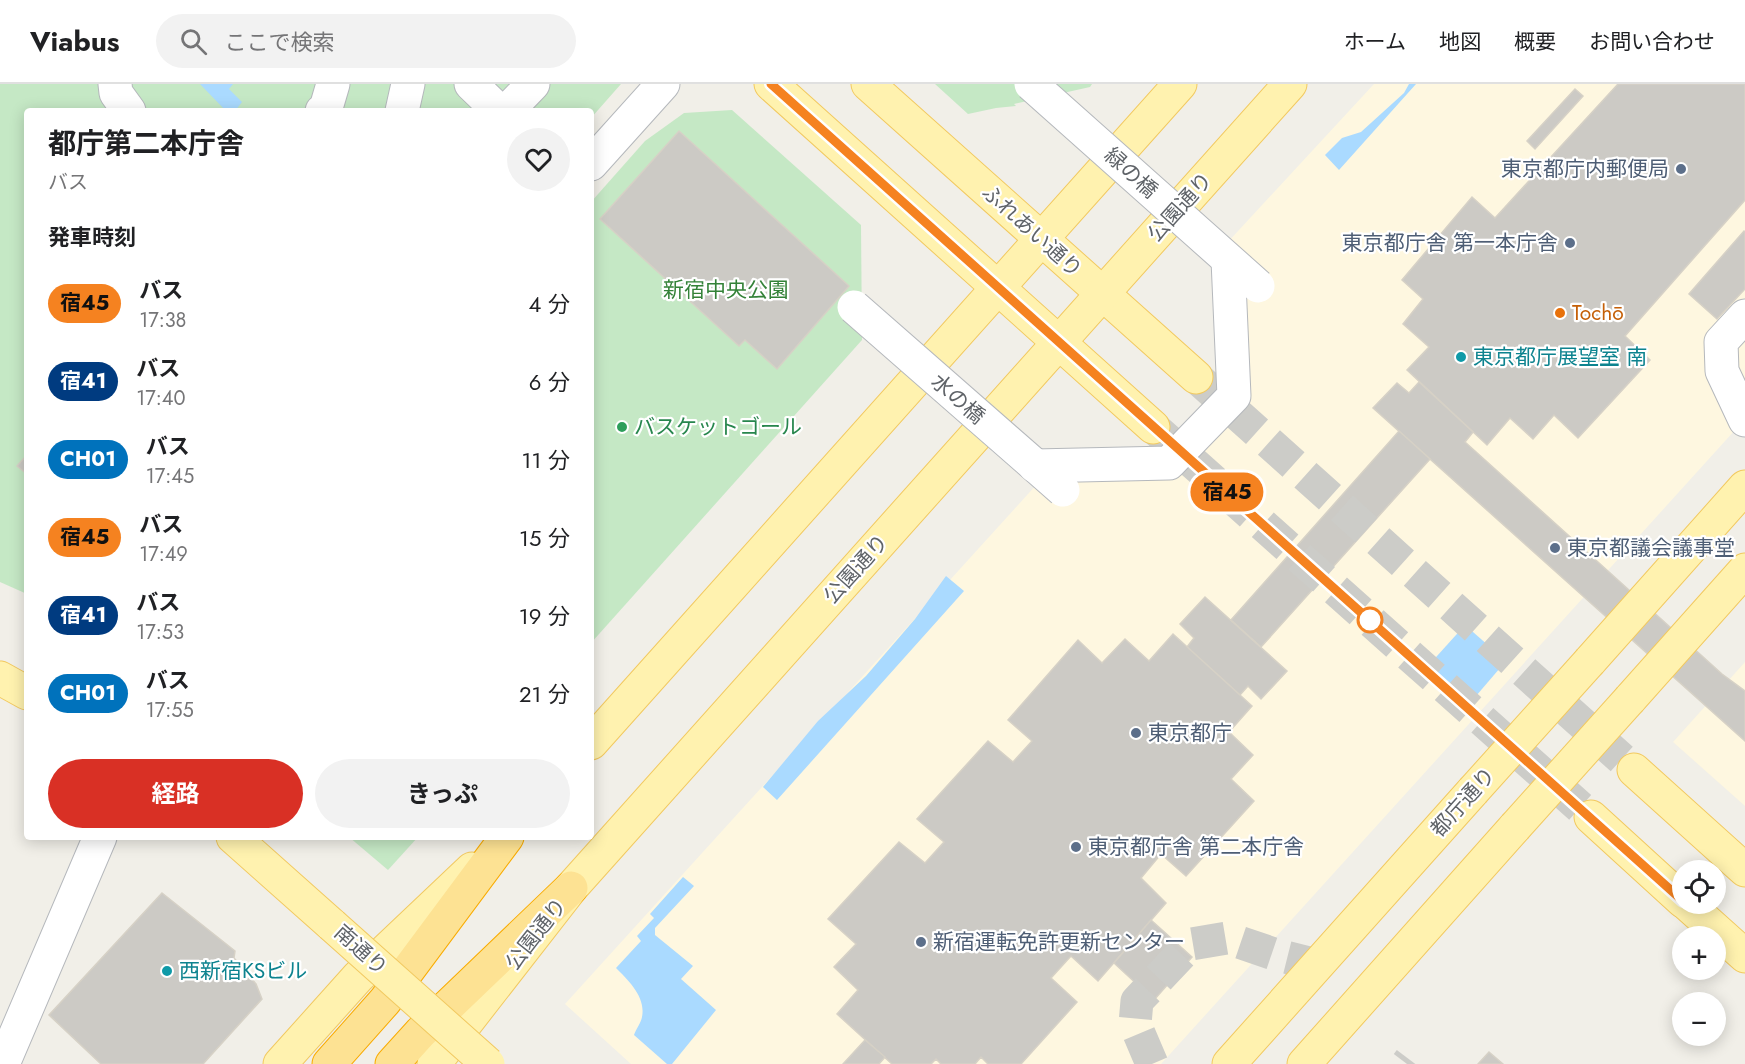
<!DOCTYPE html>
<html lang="ja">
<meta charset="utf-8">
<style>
:root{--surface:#fff;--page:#f2f2f2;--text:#202124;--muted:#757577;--line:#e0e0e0;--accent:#d93025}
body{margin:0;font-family:Jost,"Noto Sans JP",sans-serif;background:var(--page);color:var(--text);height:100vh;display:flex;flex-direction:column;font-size:22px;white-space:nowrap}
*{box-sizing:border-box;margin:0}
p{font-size:20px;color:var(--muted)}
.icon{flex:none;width:33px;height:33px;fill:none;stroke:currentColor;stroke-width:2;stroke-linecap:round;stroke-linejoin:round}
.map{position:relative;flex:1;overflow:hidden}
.sheet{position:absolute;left:24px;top:24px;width:570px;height:732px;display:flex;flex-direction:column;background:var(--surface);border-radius:6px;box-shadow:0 3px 15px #0003}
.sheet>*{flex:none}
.badge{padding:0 12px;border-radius:20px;font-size:21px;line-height:39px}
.fabs{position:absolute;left:1672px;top:776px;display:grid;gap:12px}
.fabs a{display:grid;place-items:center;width:54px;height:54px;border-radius:50%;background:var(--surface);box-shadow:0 3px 15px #0003;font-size:30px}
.map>.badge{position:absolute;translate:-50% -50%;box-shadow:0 0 0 3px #fff}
h2{padding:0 24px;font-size:22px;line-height:54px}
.round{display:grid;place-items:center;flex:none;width:63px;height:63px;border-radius:32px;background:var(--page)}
.summary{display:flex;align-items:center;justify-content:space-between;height:102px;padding:0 24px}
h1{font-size:28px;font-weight:700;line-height:45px}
.button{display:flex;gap:12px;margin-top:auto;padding:12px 24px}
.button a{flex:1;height:69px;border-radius:36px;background:var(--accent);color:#fff;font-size:24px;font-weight:700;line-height:69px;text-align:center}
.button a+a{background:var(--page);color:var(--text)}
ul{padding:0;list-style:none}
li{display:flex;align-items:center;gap:18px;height:78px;padding:0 24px}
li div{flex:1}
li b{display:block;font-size:22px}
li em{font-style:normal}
li .badge{min-width:66px;font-weight:700;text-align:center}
header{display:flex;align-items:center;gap:36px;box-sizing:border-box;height:84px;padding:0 30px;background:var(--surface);border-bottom:2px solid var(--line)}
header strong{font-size:28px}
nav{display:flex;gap:33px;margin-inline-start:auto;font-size:21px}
.search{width:420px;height:54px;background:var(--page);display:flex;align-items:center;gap:15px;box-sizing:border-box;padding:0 21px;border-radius:33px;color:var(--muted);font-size:22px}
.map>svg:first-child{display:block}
.commercial{fill:#fef7e0}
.green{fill:#c5e8c5}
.water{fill:#aadaff}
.building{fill:#cccac5;stroke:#d6d1c6;stroke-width:1.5}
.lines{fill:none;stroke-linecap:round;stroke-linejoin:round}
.minor-tunnel{stroke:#ccccc8;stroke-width:33;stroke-dasharray:33 16;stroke-linecap:butt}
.major-tunnel{stroke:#ccccc8;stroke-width:33;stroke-dasharray:33 16;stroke-linecap:butt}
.minor-casing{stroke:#b5b8bc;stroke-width:35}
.major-casing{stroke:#f2c960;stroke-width:35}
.highway-casing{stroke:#f9ab00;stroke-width:35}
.minor{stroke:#fff;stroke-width:33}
.major{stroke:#fff2af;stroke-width:33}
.highway{stroke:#fde293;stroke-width:33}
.minor-bridge-casing{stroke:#b5b8bc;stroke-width:35;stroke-linecap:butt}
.major-bridge-casing{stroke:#f2c960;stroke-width:35;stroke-linecap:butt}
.minor-bridge{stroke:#fff;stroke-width:33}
.major-bridge{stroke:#fff2af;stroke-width:33}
.line-casing{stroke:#fff;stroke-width:14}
.line{stroke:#f58220;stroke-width:9}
.service-dot{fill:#5c6f8a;stroke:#fff;stroke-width:2}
.food-dot{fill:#e8710a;stroke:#fff;stroke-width:2}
.culture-dot{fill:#0f9aa8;stroke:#fff;stroke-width:2}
.leisure-dot{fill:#2e9e5b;stroke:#fff;stroke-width:2}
.stop-dot{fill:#fff;stroke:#f58220;stroke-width:3}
.labels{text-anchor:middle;stroke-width:4.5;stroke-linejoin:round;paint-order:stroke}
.service-label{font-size:21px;fill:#4e5e75;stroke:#fff;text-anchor:start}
.street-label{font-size:21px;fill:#5f6368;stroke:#fff}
.park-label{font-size:21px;fill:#348238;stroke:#fff}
.food-label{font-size:21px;fill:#c56008;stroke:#fff;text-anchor:start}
.culture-label{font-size:21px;fill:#0d838f;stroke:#fff;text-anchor:start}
.leisure-label{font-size:21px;fill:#27864d;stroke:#fff;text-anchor:start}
</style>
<header>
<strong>Viabus</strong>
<div class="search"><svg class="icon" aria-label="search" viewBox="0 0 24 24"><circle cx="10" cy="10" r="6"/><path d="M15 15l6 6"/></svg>ここで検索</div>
<nav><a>ホーム</a><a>地図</a><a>概要</a><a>お問い合わせ</a></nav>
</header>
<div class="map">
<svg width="1745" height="980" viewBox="0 0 1745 980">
<rect width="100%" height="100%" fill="#f1efe8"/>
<g class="commercial">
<path d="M1374,0H1745V335L1161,980H631L565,920L1058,377L1164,372L1227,302V159Z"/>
<path d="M1745,578V722L1673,658Z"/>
</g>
<g class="green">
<path d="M0,0H621L591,34V27H27V510L0,498Z"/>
<path d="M935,0H1092L1090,3L1014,20L1016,22L996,24L968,30Z"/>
<path d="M732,26L861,141L862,256L591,559V118L645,57L684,29Z"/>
<path d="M349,753H418L388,786Z"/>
</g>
<g class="water">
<path d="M200,0H233L229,5L242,18L235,27H226Z"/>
<path d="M1409,0H1416L1339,86L1325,71L1342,54L1361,48L1404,9Z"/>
<path d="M946,492L964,507L777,716L763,703L818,637L866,592L915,535Z"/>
<path d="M1465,541L1506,577L1470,619L1428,582Z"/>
<path d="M683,793L694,802L655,844V851L693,882L681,895L716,926L672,980H667L634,951C636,945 641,939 642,933C646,913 629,897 616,884L641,857L637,852L654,834L650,830Z"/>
</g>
<g class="building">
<path d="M1618,0H1745V116L1625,252L1650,276L1578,354L1554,331L1533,355L1510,334L1487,361L1407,286L1429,263L1403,240L1423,215L1402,196L1472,113L1495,134Z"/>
<path d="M1575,5L1583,12L1535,65L1527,57Z"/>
<path d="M679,47L849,202L777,285L745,256L739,262L600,135Z"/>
<path d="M1744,147L1745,148V205L1717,235L1689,210Z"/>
<path d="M1419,298L1473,348L1465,358L1722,590L1745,607V657L1373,324L1397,299L1409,309Z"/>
<path d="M1399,347L1430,375L1261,563L1231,536Z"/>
<path d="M27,371V390L17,382Z"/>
<path d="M1205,513L1287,587L1261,615L1248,602L1240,611L1187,563L1194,554L1180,540Z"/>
<path d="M1173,550L1252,622L1229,648L1253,671L1231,695L1254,717L1186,792L1161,770L1141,794L1166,819L1098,897L1071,872L1051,894L1077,918L1021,980H988L981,973L975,980H941L936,975L931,980H892L837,930L858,906L834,883L856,860L828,835L899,758L925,779L944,758L917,735L988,657L1013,678L1032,657L1008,636L1078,556L1102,579L1125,555L1149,577Z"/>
<path d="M162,809L235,867L234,874L256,900L262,915L203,980H101L49,931Z"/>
<path d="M1151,836L1192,873L1154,916L1114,879Z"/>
<path d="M865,956L885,973L879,980H843Z"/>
<path d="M1489,968L1503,980H1478Z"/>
</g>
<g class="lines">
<g class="minor-tunnel">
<path d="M1152,980L1135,940L1137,917L1191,860L1227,854L1277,871L1317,881"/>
<path d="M1407,980L1410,976"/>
</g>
<g class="major-tunnel">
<path d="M1196,293L1634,686"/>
<path d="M1153,343L1591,733"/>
</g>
<g class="minor-casing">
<g id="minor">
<path d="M115,0L116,9L129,27"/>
<path d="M471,0L499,27"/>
<path d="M322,27L326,24L333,0"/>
<path d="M402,27L408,0"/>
<path d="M507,27L533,0"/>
<path d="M591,80L663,0"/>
<path d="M1745,232L1721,258L1722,287L1745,336"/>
<path d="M3,980L100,753"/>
</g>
</g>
<g class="major-casing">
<g id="major">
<path d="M771,0L1153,343"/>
<path d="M868,0L1196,293"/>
<path d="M1590,577L1745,403"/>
<path d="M0,594L27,609"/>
<path d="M1630,615L1745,486"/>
<path d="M591,659L1180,0"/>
<path d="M1634,686L1745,786"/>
<path d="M1591,733L1683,817"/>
<path d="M233,753L332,841"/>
<path d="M1686,819L1745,872"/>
<path d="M280,980L358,893L472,785"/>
<path d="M434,980L571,804L1290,0"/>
<path d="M1229,980L1473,707"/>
<path d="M1304,980L1515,743"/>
</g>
</g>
<g class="highway-casing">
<g id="highway">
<path d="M329,980L385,917L507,753"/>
<path d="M392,980L421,948L571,804"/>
</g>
</g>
<use href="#minor" class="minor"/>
<use href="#major" class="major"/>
<use href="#highway" class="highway"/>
<g class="minor-bridge-casing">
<g id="minor-bridge">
<path d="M1031,0L1258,202"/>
<path d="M854,223L1063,406"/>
<path d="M1035,382L1169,379L1234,312L1228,176"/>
</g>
</g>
<g class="major-bridge-casing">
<g id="major-bridge">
<path d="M1473,707L1590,577"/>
<path d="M1515,743L1630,615"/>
<path d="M332,841L488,980"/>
</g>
</g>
<use href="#minor-bridge" class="minor-bridge"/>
<use href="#major-bridge" class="major-bridge"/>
</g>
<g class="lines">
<g class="line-casing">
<path id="line" d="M771,0L1683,817"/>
</g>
<use href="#line" class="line"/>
</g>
<g class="service-dot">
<circle cx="1681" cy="85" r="6"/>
<circle cx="1570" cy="159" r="6"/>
<circle cx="1555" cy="464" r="6"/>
<circle cx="1136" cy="649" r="6"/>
<circle cx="1076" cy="763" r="6"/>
<circle cx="921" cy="858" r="6"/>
</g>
<circle class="food-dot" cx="1560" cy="229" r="6"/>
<g class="culture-dot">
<circle cx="1461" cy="273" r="6"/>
<circle cx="167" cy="887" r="6"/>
</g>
<circle class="leisure-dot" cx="622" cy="343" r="6"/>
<circle class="stop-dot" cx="1370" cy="536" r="12"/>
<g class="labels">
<g class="service-label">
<text x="1669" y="92" text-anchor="end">東京都庁内郵便局</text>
<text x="1558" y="166" text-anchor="end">東京都庁舎 第一本庁舎</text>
<text x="1567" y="471">東京都議会議事堂</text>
<text x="1148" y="656">東京都庁</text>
<text x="1088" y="770">東京都庁舎 第二本庁舎</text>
<text x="933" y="865">新宿運転免許更新センター</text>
</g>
<g class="street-label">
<text transform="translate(1131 89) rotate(42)" y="7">緑の橋</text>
<text transform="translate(1180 123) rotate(-48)" y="7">公園通り</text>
<text transform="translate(1032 147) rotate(42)" y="7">ふれあい通り</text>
<text transform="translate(958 315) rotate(41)" y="7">水の橋</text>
<text transform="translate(856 485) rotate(-48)" y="7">公園通り</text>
<text transform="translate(1463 718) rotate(-48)" y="7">都庁通り</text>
<text transform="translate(536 850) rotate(-52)" y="7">公園通り</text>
<text transform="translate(361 866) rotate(42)" y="7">南通り</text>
</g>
<g class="park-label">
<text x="726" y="213">新宿中央公園</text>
</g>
<g class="food-label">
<text x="1572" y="236">Tochō</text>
</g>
<g class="culture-label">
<text x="1473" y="280">東京都庁展望室 南</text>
<text x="179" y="894">西新宿KSビル</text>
</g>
<g class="leisure-label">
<text x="634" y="350">バスケットゴール</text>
</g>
</g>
</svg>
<div class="fabs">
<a><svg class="icon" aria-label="locate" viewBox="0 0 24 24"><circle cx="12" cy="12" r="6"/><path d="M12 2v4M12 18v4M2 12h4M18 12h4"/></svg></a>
<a>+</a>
<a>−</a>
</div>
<b class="badge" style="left:1227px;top:408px;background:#f58220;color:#111">宿45</b>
<section class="sheet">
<div class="summary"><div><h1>都庁第二本庁舎</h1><p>バス</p></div><a class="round"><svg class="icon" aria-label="heart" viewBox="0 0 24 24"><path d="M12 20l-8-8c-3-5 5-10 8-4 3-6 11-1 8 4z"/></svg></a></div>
<h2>発車時刻</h2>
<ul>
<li><span class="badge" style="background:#f58220;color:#111">宿45</span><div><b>バス</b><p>17:38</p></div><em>4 分</em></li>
<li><span class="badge" style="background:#003b80;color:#fff">宿41</span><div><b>バス</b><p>17:40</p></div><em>6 分</em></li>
<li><span class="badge" style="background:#0072bc;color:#fff">CH01</span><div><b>バス</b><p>17:45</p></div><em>11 分</em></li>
<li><span class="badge" style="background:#f58220;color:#111">宿45</span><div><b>バス</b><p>17:49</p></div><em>15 分</em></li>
<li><span class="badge" style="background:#003b80;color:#fff">宿41</span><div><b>バス</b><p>17:53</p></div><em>19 分</em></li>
<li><span class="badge" style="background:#0072bc;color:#fff">CH01</span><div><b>バス</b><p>17:55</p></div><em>21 分</em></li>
</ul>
<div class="button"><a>経路</a><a>きっぷ</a></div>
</section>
</div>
